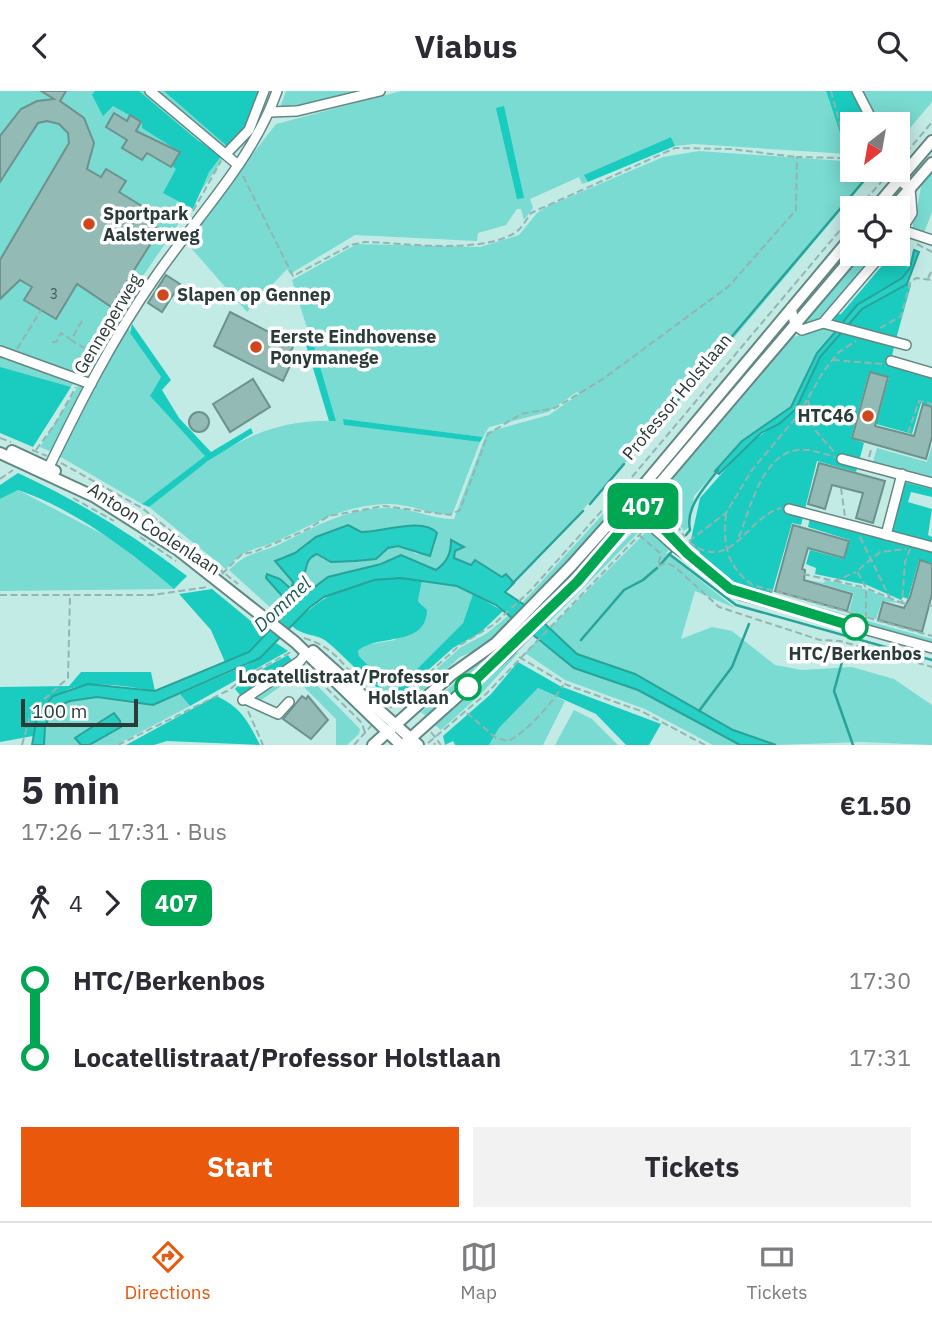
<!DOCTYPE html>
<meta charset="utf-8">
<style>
:root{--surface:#fff;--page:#f2f2f3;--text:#2b2b33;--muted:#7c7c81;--line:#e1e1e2;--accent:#ea580c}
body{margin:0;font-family:"IBM Plex Sans",sans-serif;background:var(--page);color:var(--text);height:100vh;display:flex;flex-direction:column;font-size:26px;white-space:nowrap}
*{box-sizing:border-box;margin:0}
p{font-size:23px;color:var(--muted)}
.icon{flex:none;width:38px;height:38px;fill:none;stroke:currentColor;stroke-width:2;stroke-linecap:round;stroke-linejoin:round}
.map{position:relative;height:654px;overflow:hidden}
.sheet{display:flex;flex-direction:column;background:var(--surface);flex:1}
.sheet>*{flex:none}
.badge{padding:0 14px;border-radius:10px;font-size:24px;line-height:46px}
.needle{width:46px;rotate:211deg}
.buttons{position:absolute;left:840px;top:21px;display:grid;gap:14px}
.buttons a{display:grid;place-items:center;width:70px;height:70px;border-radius:0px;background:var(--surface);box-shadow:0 4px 18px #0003;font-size:35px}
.scale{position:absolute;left:21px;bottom:18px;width:117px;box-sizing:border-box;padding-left:7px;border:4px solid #2b3b39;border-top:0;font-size:19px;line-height:24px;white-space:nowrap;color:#2b3b39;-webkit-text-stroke:5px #fff;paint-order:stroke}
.map>.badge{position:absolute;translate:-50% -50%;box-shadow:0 0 0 4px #fff}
.legs{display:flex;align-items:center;gap:10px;height:77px;padding:0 21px;font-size:23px}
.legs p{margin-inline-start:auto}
.head{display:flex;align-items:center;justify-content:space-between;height:119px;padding:0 21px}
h1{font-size:38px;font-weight:700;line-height:52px}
.primary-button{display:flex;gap:14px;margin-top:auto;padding:14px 21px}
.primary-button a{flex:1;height:80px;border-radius:0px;background:var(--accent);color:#fff;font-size:28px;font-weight:700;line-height:80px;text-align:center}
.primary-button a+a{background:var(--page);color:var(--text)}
ul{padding:0 21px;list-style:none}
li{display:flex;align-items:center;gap:24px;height:77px;font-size:26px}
li i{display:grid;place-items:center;width:10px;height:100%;margin:0 9px;background:currentColor}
li i::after{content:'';width:18px;height:18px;margin:-9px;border:5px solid;border-radius:50%;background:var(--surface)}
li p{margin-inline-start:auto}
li:first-child i{background:linear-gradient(#0000 50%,currentColor 0)}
li:last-child i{background:linear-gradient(currentColor 50%,#0000 0)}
header{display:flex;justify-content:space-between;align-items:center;height:91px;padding:0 21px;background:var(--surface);font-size:32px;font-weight:700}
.tabs{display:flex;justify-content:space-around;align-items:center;height:98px;border-top:2px solid var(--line);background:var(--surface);font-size:19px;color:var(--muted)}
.tabs a{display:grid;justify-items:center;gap:4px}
.tabs .on{color:var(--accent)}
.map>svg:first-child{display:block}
.green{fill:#79dbd1;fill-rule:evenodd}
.forest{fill:#1acbbf}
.water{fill:#26d0c4;stroke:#28a39a;stroke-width:2}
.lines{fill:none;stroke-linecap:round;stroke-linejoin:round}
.stream{stroke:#28a39a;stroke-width:2.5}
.building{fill:#93bab5;stroke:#6d928e;stroke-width:2}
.minor-casing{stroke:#638883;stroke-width:12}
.major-casing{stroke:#638883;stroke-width:14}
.path{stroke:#94b4b0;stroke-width:2;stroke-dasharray:7 3.5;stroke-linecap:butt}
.minor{stroke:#fff;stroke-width:9}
.major{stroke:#fff;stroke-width:10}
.line-1-casing{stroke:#fff;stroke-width:16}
.line-1{stroke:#00a651;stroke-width:10}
.poi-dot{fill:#cf471a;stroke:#fff;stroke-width:2.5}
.stop-1-dot{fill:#fff;stroke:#00a651;stroke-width:3.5}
.labels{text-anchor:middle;stroke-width:7;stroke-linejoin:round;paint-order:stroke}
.number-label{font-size:14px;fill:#455b58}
.poi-label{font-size:18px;font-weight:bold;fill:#2b3b39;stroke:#fff;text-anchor:start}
.street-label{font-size:18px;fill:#2b3b39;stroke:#fff}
.stop-label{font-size:18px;font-weight:bold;fill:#2b3b39;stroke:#fff}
.water-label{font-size:19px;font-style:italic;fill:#1b5b55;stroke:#fff}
</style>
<header><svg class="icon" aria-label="back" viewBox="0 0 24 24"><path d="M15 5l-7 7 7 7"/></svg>Viabus<svg class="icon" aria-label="search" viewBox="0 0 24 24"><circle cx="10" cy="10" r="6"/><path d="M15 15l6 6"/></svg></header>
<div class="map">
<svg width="932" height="654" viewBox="0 0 932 654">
<rect width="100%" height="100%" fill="#c3ebe6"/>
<g class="green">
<path d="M0,0H256L240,43L91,261L92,266L82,277L71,296L0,340Z"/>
<path d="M286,0H358L279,19Z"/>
<path d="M401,0H826L847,63L694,53L675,55L671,46L585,84L588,91L582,93L579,86L530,108L533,117L524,129L521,118H517L506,134L478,142L477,150L355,144L290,183L287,178L247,221L185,150L276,33Z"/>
<path d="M860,0H932V11L898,51V33H877Z"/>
<path d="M699,60L844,70L852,66V79H874C757,220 640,361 514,492L475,469L471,474L454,467L455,460L459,458L451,453L446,472L436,479L411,469L390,470L328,486L300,507L282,527L229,479C248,460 258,463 280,453C317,435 348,416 391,417C412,417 434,429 454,428L487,341L549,324L579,303L577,301L548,321L489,336L483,346L344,328L345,334L480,351L452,424C432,424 411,413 389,413C342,414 317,432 277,450C252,461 247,455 226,478L149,416C209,369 253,327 336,330L292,189L357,153L480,156L519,144L537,122L548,115L663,66ZM348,434L360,441L399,435L437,442L434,456L416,463C405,455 393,451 383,462L317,463L311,465L303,487L285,508L280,488L291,498L293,491L279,474L281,466L295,462L316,446Z"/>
<path d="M932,78V121L924,142L913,137C912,130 916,128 917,121C920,102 919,93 932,78Z"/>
<path d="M861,163H877L823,227L804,233Z"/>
<path d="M129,235L130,242L161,286L150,305L205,365L142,413L59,365L89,302Z"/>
<path d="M824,236L836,240L817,262L791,316L742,350L694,405L689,436L684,440L657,404L788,248Z"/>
<path d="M80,292L84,297L52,361L40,356Z"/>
<path d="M932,355V388L873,371L877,357L927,371Z"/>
<path d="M633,390L637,394L570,471L526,515L522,512Z"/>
<path d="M18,399L112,448L174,498L0,500V408Z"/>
<path d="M638,436H644L546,534L543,532Z"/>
<path d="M650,437L672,456L666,462L735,517L695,500L681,548L712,536L732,540L775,574L802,579L852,576L894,588L932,614V654L862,651L776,654L733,639L635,583L577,563L549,538Z"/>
<path d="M422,489L449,492L473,503L463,532L389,606L380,599L384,590L359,565L358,560L366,554L395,549L423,514L418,510Z"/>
<path d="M809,489L824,492L825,489L865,498L900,512L882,510L876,528L849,520L854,502Z"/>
<path d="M772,503L932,548V554L770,509Z"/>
<path d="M509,524L514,527L488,554L460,566L410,611L405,606L461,556L486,543Z"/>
<path d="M521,535L523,537L428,627L421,621Z"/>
<path d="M537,549L574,577L638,599L740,654H713L645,618L565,589L525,562Z"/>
<path d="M519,561L482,602L441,639L433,632L480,595L507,566Z"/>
<path d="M299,576L360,638L359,643L347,654H336V628L294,586L257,612V604Z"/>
<path d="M538,597L565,610L543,654H489L499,637Z"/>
<path d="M180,603L190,615L116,654H44L42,650L53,617C90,600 99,608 136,613C149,614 168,607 180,603Z"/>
<path d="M574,619L592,628L618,654H555Z"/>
</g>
<g class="forest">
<path d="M95,0H139L197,49L222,64L209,81L193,118L163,102L176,78L172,75L180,61L142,37V31L113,15L103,25L92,4Z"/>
<path d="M164,0H259L246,35L227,55Z"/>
<path d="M826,0H854L867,33H852V60L847,63Z"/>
<path d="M504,15L524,107L517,108L496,17Z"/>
<path d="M671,46L675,55L588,91L584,84Z"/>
<path d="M901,159L906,161L902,174L910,176L902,187L857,214L842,232L834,230L835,224L841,223L886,170L892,171Z"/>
<path d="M907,193L911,194L896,248L848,234L862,218Z"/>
<path d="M132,233L171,289L162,299L179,327L211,361L251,337L253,342L208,370L149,416L142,413L205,365L150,305L161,286L130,242Z"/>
<path d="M842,241L894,256L890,274L932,284V315L921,312L912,343L876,333L889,286L869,281L851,347L864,352L856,381L817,370L801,434L792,432L770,509L747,503L698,466L700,461L690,453L700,407L746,355L796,318L820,266Z"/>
<path d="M310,242L336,330H329L303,244Z"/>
<path d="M0,276L71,296L33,356L0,342Z"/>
<path d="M343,328H344L483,346L480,351L344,334Z"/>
<path d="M18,382C79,410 133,444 187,485L174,498C128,459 76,419 18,399L0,408V394Z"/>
<path d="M904,391L932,398V406L911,401L908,411L932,418L928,444L932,446V453L890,441Z"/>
<path d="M810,427L932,461V472L919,469L908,508L903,506L901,509L867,494L815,483L816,477L806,473L810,459L844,468L850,449L808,436Z"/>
<path d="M386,487L422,489L418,510L427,519C426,557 377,542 358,560L359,565L384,590L380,599C360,584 345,565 326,550C317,543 302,545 292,535C318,507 347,492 386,487Z"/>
<path d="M212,498L268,544L249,562L225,571L211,539L179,503Z"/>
<path d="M473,503L503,520L480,542L453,557L393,610L389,606L463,532Z"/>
<path d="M276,552L288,560L190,615L180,603L249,573Z"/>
<path d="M288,564L293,571L245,604H240L235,598L244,588Z"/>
<path d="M518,571L560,595L661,633L649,654H626L596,623L538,597L499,637L489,654H455L453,650L445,654L443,645L491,603Z"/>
<path d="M81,581H151L155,600C104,592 48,580 33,645L0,651V596L69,595Z"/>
<path d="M216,605C241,616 248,630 260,654L167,650L154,654H126Z"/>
</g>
<g class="water">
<path d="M914,159L919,161L907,193L862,218L848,234L842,232L857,214L902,187L910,177Z"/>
<path d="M836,240L842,241L820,266L796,318L779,333L761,342L719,383L715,380L742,350L791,316L817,262Z"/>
<path d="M348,434L361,441C380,442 423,425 437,442L430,465L398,455L388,457L376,468L355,470L331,471L317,463C304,468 308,478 302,489C298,496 291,502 285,508L266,487L267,483L280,488L291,498L293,491L275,470L295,462L316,446Z"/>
<path d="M451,449L464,456L455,460L454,467L471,474L475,469L502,486L506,483L514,492L505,501L526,515L577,563L635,583L733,639L776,654H740L638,599L574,577L496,514L457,495L401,487L374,489L324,506L309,517L260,567L153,614L97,606L70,610L53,617L45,636L44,654H32L37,626L53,605L88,593L155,600L249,561L300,507L328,486L381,473L401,464L436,479C447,471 451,463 451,449Z"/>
<path d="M114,622L120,630L121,636L89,654H81L75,647Z"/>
</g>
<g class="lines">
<g class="stream">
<path d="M629,367L873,79"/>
<path d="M590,413L624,373"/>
<path d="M686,444L690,439C685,416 705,396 718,379"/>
<path d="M669,463L736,514L932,569"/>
<path d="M660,474L674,458"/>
<path d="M512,493L583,420"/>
<path d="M581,549L624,499L643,489L657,477"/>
<path d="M845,560L834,600L853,654"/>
<path d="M699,620L732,576L749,533"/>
</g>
</g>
<g class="building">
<path d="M41,0H66L60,10L84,27L94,52L87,78L101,86L106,78L126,90L119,101L155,123L149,132L160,138L117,206L119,208L113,217L77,193L56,228L24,209L32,196L20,189L0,208V169L69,52L68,42L59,33L47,30L38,32L0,91V45L21,18L37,10L54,8Z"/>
<path d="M114,22L127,30L130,24L141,31L136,40L180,61L171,76L147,62L142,69L122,57L127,49L106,36Z"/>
<path d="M166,184L180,193L162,221L148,212Z"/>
<path d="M230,221L294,254L285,272L290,275L283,290L214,255Z"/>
<path d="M870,281L888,286L875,335L914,345L923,313L932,316V346L926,368L852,347Z"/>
<path d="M253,288L270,316L230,341L213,313Z"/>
<circle cx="199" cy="331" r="10"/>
<path d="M819,372L885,390L873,432L856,427L863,402L832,394L825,418L808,413Z"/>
<path d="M793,434L849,450L844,467L808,457L802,478L805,479L804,489L852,503L847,520L775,500Z"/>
<path d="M920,469L932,473V503L922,541L878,529L883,511L904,517L910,506Z"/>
<path d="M302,605L306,608L308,605L328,629L311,648L283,628Z"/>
</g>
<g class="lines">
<g class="minor-casing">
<g id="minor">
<path d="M150,0L238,74"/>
<path d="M857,0L874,33"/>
<path d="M270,21L297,20L380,0"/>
<path d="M226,63L249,39L264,0"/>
<path d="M898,64L901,68"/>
<path d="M902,139L932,149"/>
<path d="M898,144L912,122L910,97L899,89"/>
<path d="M791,217L795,234L802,239L823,232L882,163"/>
<path d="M823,232L906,254"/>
<path d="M0,260L91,293"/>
<path d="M891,270L932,282"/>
<path d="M842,368L932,392"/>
<path d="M47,380C79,314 112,248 154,188C196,126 252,71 277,0"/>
<path d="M630,409L637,422L675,456L741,504L932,557"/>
<path d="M638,413L660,431L687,462"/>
<path d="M789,418L932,456"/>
<path d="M886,444L902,383"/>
<path d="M245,608L278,623L289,611"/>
<path d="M243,609L300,570L306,562"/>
</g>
</g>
<g class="major-casing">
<g id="major">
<path d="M875,117L932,50"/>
<path d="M893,117L932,72"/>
<path d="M12,360L55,380"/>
<path d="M0,362L95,406L177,458L295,551L401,654"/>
<path d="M313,560L418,654"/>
<path d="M373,654L451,584L496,552L572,474L647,390L852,145"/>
<path d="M403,654L506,562L577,490L855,163"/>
</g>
</g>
<g class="path">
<path d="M831,0L848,64"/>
<path d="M906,62L932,31"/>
<path d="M243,85L293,185L351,154L365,151C407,152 476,163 513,143C521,139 526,129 531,122L675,57L731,58L796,66"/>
<path d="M858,117L892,79"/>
<path d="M193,120L221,70"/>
<path d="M917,153L932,161"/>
<path d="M928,187L932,179"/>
<path d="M82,230L71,249L95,263"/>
<path d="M880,237L901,225L910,192L916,187L932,189"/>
<path d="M52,251H56L61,242L70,248"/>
<path d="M17,258L41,219"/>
<path d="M833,269L883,273"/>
<path d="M84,282L96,263"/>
<path d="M808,309L814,338L836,363"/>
<path d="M908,342L919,310L932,313"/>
<path d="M0,347L11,351"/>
<path d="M32,359L47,365"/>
<path d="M36,359L55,333L76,296"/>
<path d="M869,366L872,356"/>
<path d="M61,372L142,417L238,493"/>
<path d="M0,388L13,379"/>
<path d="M841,397L845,426"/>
<path d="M73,407L114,430"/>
<path d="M658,408L685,446"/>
<path d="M726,423C723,452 726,476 753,494L932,545"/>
<path d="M639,444L661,463L658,475L667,472L675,476L719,516L820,549L840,550L932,576"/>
<path d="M140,446L176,470"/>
<path d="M739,446C749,420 761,369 792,360C806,356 821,362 835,366"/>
<path d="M860,446L890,507"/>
<path d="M689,450L726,422L752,379L799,323L823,281L839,261L856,250"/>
<path d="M689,451C732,484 746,426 781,417"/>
<path d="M222,483L242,463L254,461L306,439L329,425L384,415L450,424L460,419L488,343L521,323L555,317L603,288L729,195L796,119L797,66L843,67L852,63"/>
<path d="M803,483L835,490L856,481"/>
<path d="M835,490L862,496"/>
<path d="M868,498L902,512"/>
<path d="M0,504H152L208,496"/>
<path d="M906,513L902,512L905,471L910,458"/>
<path d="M929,514L932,515"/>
<path d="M866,528V497L857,480L880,461L906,458"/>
<path d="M304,547C336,557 337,570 361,590C375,601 391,607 404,616"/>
<path d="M519,566L567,594L641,620L705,654"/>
<path d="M304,575L362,632L365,642"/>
<path d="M390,617L460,554L493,534L530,500L632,386L852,125"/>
<path d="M248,620L263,654"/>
<path d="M467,622L496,647L508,650C525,643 554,610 563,594"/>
<path d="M431,641L441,654"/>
<path d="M428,652L487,602L645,438"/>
<path d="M22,654L32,619L68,587L70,505"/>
<path d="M118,654L229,599L246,585L291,561"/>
<path d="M354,654L371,635"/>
<path d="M434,654L435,652"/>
</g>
<use href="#minor" class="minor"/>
<use href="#major" class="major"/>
</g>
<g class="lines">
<g class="line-1-casing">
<path id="line-1" d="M468,596L577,491L642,415L688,463L730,498L855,536"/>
</g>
<use href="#line-1" class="line-1"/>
</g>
<g class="poi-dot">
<circle cx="89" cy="133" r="7"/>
<circle cx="163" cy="204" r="7"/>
<circle cx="256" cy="256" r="7"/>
<circle cx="868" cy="325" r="7"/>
</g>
<g class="stop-1-dot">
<circle cx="855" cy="536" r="12"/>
<circle cx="468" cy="596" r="12"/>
</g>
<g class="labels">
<g class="number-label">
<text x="54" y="208">3</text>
</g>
<g class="poi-label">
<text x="103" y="129">Sportpark<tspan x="103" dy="21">Aalsterweg</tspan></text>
<text x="177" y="210">Slapen op Gennep</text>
<text x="270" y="252">Eerste Eindhovense<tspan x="270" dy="21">Ponymanege</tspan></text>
<text x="854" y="331" text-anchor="end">HTC46</text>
</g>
<g class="street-label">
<text transform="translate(108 233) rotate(-59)" y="6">Genneperweg</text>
<text transform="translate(677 306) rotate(-50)" y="6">Professor Holstlaan</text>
<text transform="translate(154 438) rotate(33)" y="6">Antoon Coolenlaan</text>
</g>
<g class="stop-label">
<text x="855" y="569">HTC/Berkenbos</text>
<text x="449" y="592" text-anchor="end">Locatellistraat/Professor<tspan x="449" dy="21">Holstlaan</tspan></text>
</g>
<g class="water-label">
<text transform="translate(282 513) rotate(-43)" y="7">Dommel</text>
</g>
</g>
</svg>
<div class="buttons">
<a><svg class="needle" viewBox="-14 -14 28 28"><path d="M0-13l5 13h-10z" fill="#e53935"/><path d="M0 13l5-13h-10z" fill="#7c7c81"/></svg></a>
<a><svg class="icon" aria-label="locate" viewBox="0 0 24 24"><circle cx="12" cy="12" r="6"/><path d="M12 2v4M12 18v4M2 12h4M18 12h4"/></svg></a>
</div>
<div class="scale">100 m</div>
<b class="badge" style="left:643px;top:415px;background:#00a651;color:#fff">407</b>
</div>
<section class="sheet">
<div class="head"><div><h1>5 min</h1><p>17:26 – 17:31 · Bus</p></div><b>€1.50</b></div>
<div class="legs"><svg class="icon" aria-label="walk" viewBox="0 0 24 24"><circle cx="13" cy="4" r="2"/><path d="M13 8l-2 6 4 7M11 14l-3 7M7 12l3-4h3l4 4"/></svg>4<svg class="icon" aria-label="forward" viewBox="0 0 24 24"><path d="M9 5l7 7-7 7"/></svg><b class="badge" style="background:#00a651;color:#fff">407</b></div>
<ul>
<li><i style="color:#00a651"></i><b>HTC/Berkenbos</b><p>17:30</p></li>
<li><i style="color:#00a651"></i><b>Locatellistraat/Professor Holstlaan</b><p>17:31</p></li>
</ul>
<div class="primary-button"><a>Start</a><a>Tickets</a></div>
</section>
<nav class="tabs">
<a class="on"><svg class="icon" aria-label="directions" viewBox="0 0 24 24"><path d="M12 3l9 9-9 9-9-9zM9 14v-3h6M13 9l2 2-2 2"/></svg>Directions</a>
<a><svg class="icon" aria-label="map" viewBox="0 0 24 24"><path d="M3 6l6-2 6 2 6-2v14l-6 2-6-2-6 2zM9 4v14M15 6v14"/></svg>Map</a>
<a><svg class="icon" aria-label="tickets" viewBox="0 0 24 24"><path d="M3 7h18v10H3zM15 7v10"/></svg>Tickets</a>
</nav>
